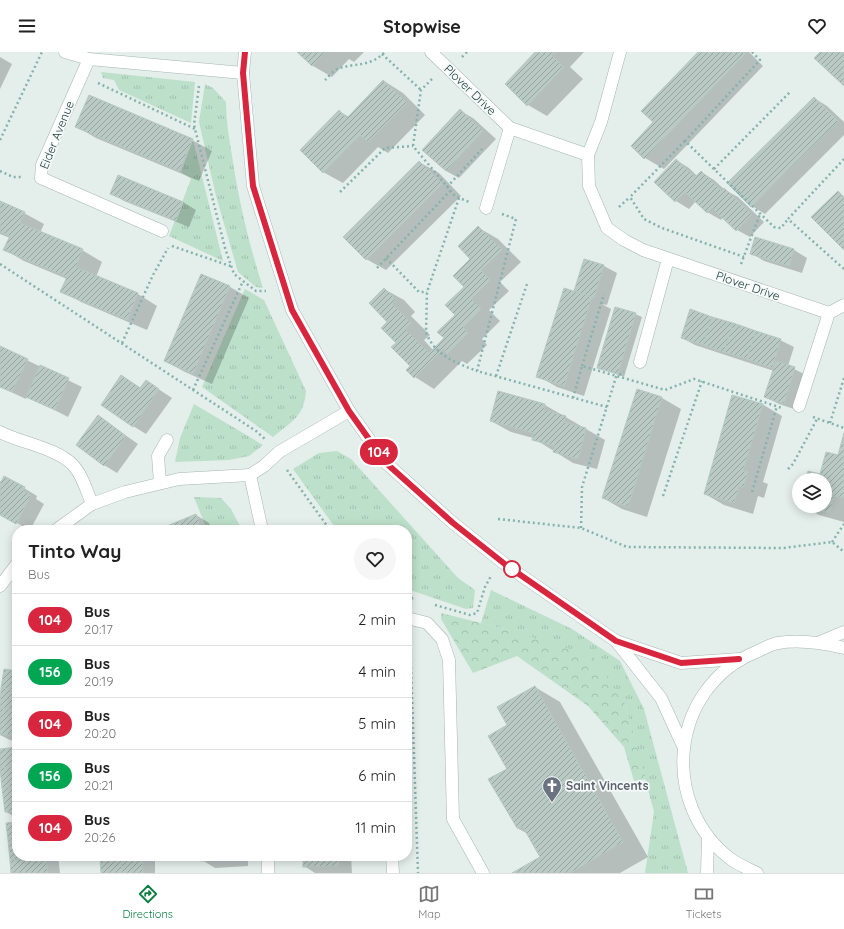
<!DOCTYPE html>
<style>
:root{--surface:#fff;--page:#f6f6f6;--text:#222;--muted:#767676;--line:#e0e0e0;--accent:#0b8043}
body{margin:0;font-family:Quicksand,sans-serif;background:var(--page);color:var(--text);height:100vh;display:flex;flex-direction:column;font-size:15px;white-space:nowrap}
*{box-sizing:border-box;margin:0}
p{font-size:13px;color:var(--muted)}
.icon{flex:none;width:22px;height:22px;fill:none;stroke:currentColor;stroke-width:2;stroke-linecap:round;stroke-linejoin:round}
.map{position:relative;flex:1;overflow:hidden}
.details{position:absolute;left:12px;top:473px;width:400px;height:336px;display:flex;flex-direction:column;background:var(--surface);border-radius:16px;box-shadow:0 2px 10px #0003}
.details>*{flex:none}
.badge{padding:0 8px;border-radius:13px;font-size:14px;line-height:26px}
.tools{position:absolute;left:792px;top:421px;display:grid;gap:8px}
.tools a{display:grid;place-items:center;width:40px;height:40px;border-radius:50%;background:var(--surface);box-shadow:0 2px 10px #0003;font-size:20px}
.map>.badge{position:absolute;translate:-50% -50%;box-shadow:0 0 0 2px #fff}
.round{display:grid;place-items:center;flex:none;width:42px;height:42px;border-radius:21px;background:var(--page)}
.summary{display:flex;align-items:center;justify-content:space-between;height:68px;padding:0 16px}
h1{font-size:19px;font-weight:700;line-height:30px}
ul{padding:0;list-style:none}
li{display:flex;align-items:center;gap:12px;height:52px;padding:0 16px;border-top:1px solid var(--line)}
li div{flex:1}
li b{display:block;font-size:15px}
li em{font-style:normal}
li .badge{min-width:44px;font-weight:700;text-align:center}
header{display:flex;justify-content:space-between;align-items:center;height:52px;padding:0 16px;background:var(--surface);font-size:18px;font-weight:700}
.menu{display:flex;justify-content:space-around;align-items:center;height:56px;border-top:1px solid var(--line);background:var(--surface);font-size:11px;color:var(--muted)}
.menu a{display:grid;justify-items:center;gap:2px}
.menu .current{color:var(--accent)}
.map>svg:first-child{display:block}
.grass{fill:url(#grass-tufts)}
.forest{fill:url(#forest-crowns)}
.shadow{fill:#0003}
.building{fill:url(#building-hatch);stroke:#b6c8c3}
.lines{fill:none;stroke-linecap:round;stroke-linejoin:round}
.minor-casing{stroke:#a6b7b3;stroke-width:13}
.path{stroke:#83b3aa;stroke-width:2.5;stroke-dasharray:2 3;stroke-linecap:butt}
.minor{stroke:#fff;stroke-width:12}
.line-casing{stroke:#fff;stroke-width:9}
.line{stroke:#d7263d;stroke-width:6}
.stop-dot{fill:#fff;stroke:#d7263d;stroke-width:2}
.labels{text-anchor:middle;stroke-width:3.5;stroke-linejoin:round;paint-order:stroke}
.street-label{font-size:12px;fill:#22413d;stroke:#f5faf8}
.worship-label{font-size:12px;font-weight:bold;fill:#5b616d;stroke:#f5faf8;text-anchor:start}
</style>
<header><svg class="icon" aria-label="menu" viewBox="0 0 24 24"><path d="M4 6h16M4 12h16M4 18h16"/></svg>Stopwise<svg class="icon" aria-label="heart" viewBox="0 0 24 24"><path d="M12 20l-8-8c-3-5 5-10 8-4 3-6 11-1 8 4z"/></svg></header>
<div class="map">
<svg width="844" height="821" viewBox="0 0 844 821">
<defs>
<pattern id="grass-tufts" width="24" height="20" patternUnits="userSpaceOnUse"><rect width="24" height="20" fill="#bde0ca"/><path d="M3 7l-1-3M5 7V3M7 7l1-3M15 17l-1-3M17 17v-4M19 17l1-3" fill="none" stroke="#a2c1ae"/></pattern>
<pattern id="forest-crowns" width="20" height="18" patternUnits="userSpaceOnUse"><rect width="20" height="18" fill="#bde0ca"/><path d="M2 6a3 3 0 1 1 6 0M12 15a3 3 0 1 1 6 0" fill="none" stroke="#a2c1ae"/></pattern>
<pattern id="building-hatch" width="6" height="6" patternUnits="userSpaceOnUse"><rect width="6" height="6" fill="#b9c9c4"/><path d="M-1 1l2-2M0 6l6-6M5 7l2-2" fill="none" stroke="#96a5a0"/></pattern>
</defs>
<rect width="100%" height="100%" fill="#e4eeeb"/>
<g class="grass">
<path d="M101,20L195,30L191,71L119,38L114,28L103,26Z"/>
<path d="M205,32L213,36L226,50C226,68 229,86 232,104C239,150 249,192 263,236L256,235L238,220L216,144L199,70Z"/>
<path d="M193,88L223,209L169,184L191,127L181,120Z"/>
<path d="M245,237L264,248L306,339C304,365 292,369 273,385L202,335Z"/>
<path d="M194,352L263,393L249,404L229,408L175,410L180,386Z"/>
<path d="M337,399L351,407L458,526L475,538L473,556L466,557L407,537V478H337L293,417L319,401Z"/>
<path d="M194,445L221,446L231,457L242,478H207Z"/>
<path d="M491,538L572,577L620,609L644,657L688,821H645L654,760L625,652L509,578L481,571Z"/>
</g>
<path class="forest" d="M441,561L509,578L593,604L625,652L646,727L634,729L624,695L588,654L517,604L473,621L441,567Z"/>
<g class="shadow">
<path d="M298,0H364L354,10L349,7L332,25L313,14Z"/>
<path d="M536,0H584L570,15L583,27L547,64L528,53Z"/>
<path d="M699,0H749L763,14L664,117L645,106L654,70Z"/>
<path d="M0,5L12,12L0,37Z"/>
<path d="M384,29L403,41L425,63L388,101L378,95L343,131L323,120L339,59L349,65Z"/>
<path d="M814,46L827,54L844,70V83L765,162L752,154Z"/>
<path d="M460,59L473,66L496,87L459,126L446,119Z"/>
<path d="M77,75L192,88L212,99L199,129L96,86Z"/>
<path d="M676,108L689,116L697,124L701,120L714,128L725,138L738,145L764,170L750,185L737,178L723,165L721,168L707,160L696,149L689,157L676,149Z"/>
<path d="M419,110L439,121L461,144L386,218L366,207Z"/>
<path d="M118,124L183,150L196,158L189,175L124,149L111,141Z"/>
<path d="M0,150L24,161L44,172L40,181L82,198L102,210L96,225L138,242L157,254L147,278L81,250L62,239L67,227L24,209L5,198L10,186L0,182Z"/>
<path d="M479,176L498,187L521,210L500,230L509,239L489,258L500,269L482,287L487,293L467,312L462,309L434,337L415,325L412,314L397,291L389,270L384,237L404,248L415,260L411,264L430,283L424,288L433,298L445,286L456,263L465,235Z"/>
<path d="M756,186L794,198L807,206L802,221L764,209L751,201Z"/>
<path d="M585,208L604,214L617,221L607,253L602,252L611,257L584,344L557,335L538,324L574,241Z"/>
<path d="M230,235L249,246L212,332L185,320L165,309Z"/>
<path d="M635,262L642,265L624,325L598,315Z"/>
<path d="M682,286L780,288L794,295L788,314L808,324L797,358L779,352L765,345L774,319L695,293Z"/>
<path d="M0,295L82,335L68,365L27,344L26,347L0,335Z"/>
<path d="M122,324L141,336L146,329L172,346L146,382L133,374Z"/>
<path d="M637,338L662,346L681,357L647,465L622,457L603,446Z"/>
<path d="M499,340L545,353L605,388L597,417L573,411L533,386L511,380L491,369Z"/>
<path d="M762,352L782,364L763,430L768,432L764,446L758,444L753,462L724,453L705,442Z"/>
<path d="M98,364L138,392L117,421L104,413Z"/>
<path d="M844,383V470L819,463L803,454H825V428H806L820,423L839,404Z"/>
<path d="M0,429L24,436L37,444L36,447L44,452L30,478L0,462Z"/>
<path d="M196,463L209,471L212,478H169Z"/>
<path d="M4,618L17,620V689L10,688L0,683V655Z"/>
<path d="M535,635L560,650L648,805L620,821H514L541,806L528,782L517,776L508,717L509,673Z"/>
<path d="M17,696V766L6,760L0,714V698Z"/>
<path d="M17,771V804H58L60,821H12L7,772Z"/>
<path d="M101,804H155V821H102Z"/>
<path d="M202,804H248V814L215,816L202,808Z"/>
<path d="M304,804H351L352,821H315L304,814Z"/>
</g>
<g class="building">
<path d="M297,0H325L312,14Z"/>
<path d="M535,0H555L551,3L564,15L527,54L505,32Z"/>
<path d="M698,0H743L745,2L644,107L631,94L653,70L641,59Z"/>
<path d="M820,0H844V34L814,6Z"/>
<path d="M383,28L407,51L368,90L360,83L323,121L300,98L339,58L347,66Z"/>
<path d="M89,43L193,87L179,119L75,75Z"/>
<path d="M814,45L838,69L751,155L727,131Z"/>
<path d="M460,57L483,79L446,119L422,98Z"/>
<path d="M676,107L695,125L701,119L722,139L724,136L752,162L736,179L712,156L707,161L685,140L675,150L654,130Z"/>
<path d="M419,109L442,132L366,208L343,185Z"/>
<path d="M118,123L183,150L176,169L110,142Z"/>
<path d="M838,139L844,145V198L811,165Z"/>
<path d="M0,149L25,160L20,171L83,197L76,215L138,241L127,268L60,240L67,225L3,198L10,184L0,180Z"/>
<path d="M478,174L502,198L481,218L490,228L471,247L481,257L463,275L468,281L447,302L444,296L414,326L406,318L410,314L391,295L396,291L381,276L387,270L369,251L384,236L396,248L392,252L411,271L405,277L429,301L444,286L437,280L455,263L445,253L464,235L453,224L470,207L458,194Z"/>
<path d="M755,185L794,197L789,214L750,202Z"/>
<path d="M584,207L604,213L594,246L574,239Z"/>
<path d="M201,222L230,234L193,322L164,309Z"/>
<path d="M564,236L592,245L564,334L536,325Z"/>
<path d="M615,255L636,261L618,322L597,316Z"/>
<path d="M690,257L712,265L703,293L681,286Z"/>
<path d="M712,265L733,271L724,300L703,293Z"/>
<path d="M733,271L756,279L747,307L724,300Z"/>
<path d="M756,279L781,287L772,316L747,307Z"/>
<path d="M0,294L28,307L12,340L0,335Z"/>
<path d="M776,309L795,315L784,352L764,345Z"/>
<path d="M40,313L69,326L55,358L26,345Z"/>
<path d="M121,323L140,336L146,328L159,337L133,375L101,353Z"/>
<path d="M637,337L662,345L628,455L602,446Z"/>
<path d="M498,339L545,352L544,358L566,364L564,370L586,376L578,407L553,400L555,394L532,388L534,381L490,369Z"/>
<path d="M732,343L763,352L743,419L748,420L744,435L739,434L734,451L704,442Z"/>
<path d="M98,363L126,384L104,414L76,393Z"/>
<path d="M844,381V446L834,444L830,461L805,454H825V428H805L808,419L820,422L826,400L838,403Z"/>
<path d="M4,424L25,435L23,439L31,443L16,472L0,463V432Z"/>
<path d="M196,462L202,478H168L167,474Z"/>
<path d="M4,617L17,619V638L1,636Z"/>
<path d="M535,634L623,790L570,821H512L540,805L523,775L517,776L488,727L507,717L488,684L507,673L497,655Z"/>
<path d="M1,636L17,638V658L0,656Z"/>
<path d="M0,656L17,658V684L0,682Z"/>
<path d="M17,695V714L0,716V697Z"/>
<path d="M17,714V734L2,736L0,716Z"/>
<path d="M17,734V759L5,760L2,736Z"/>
<path d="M17,770V787L8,788L6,771Z"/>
<path d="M17,787V804H45L10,808L8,788Z"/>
<path d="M46,804L48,821H11L10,808Z"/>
<path d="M100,804H121L122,821H101Z"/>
<path d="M121,804H142L143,821H122Z"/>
<path d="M201,804H235V807L201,809Z"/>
<path d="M303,804H339V814L303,815Z"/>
</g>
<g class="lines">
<g class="minor-casing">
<g id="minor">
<path d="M65,0L89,7L243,21"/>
<path d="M245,0L243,21L253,134L292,258L349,359L386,411L453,471L506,513L616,589L661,646L683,694"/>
<path d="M431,0L510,76L588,103"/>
<path d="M620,0L601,70L588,103L589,134L607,176L624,188L643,198L829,261"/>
<path d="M89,7L42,113L41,126L162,179"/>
<path d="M486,156L510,76"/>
<path d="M640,310L668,207"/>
<path d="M799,354L829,261L844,253"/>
<path d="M0,380C21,391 57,396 73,413C83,424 87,440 92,452"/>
<path d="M160,431L158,404L167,388"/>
<path d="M56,478L92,452L125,440L179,427L250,423"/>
<path d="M262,478L250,423L264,414L279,400L349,359"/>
<path d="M0,534L17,512"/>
<path d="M407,566L427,571L442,587L449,608L453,767L483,821"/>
<path d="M616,589L681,611L739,607"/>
<path d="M820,590L844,580"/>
<path d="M268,804V821"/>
<path d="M392,804L393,821"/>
<path d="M707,821L708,785"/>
<path d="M757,821C749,817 739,813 732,808C658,753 670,635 756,600C763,597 771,592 778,591C800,587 823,591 844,596"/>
</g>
</g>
<g class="path">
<path d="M752,0L760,8L685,89L774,175L781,176L788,167"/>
<path d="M382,2L421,38"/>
<path d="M462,5L467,0"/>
<path d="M432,27L421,38L413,94L455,144L469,150"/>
<path d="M325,28C328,25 333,19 337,17C356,10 369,16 385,0"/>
<path d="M98,31L195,77"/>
<path d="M199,34L194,73L225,196L234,222L256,239H266"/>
<path d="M0,88L42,0"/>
<path d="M685,89L630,145L644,167L662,176L744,205"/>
<path d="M844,107L788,167L844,217"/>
<path d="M714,117L790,40"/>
<path d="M0,119L13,125H22"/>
<path d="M447,135L483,96"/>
<path d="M340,140L385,96L413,94"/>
<path d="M459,146L427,240L426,280C434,303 456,311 477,319"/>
<path d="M619,155L630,145"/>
<path d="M502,162L516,167L477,319L607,355"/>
<path d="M172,194L233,215"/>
<path d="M386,206L419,240H427"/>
<path d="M0,212L256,379L266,388"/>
<path d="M741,212L760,162"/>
<path d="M377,216L450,139"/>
<path d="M122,291L153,223L168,196"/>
<path d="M582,314L604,242"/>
<path d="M496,324L527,232"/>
<path d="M193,338L243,229"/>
<path d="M573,346L582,314L665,338L694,327L782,356"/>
<path d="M813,365L844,376"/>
<path d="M830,371L844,326"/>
<path d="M788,417L793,412L817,367"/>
<path d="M287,418L330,478"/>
<path d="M752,440L777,354"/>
<path d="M663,444L702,329"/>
<path d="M498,467L581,476L627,495L783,496L832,490L844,500"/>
<path d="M581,476L582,435L616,325L624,320"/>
<path d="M832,490L844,472"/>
<path d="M407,544L412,546V548"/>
<path d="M435,553L470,563L477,561L485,535L491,524"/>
<path d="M410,585L418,821"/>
</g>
<use href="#minor" class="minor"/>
</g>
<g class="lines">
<g class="line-casing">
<path id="line" d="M245,0L243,21L253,134L292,258L349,359L386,411L453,471L506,513L616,589L681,611L739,607"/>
</g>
<use href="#line" class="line"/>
</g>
<defs>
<g id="church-pin" transform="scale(1)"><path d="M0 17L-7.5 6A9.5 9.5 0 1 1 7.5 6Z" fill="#6b7280" stroke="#f5faf8"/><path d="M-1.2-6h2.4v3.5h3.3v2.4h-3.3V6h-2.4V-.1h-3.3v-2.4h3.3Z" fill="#fff"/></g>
</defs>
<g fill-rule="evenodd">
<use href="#church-pin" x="552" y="734"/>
</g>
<circle class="stop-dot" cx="512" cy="517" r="8"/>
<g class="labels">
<g class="street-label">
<text transform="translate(470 38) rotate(44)" y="4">Plover Drive</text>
<text transform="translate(57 83) rotate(-68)" y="4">Eider Avenue</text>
<text transform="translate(748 234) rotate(19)" y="4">Plover Drive</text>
</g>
<g class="worship-label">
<text x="566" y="738">Saint Vincents</text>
</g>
</g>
</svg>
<div class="tools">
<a><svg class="icon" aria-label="layers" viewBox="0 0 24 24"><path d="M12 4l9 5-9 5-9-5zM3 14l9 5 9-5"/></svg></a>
</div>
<b class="badge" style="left:379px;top:400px;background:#d7263d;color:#fff">104</b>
<section class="details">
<div class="summary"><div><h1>Tinto Way</h1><p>Bus</p></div><a class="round"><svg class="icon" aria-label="heart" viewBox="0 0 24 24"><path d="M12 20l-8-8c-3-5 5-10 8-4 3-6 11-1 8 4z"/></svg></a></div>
<ul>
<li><span class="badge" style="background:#d7263d;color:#fff">104</span><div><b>Bus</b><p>20:17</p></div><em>2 min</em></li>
<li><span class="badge" style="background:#00a651;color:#fff">156</span><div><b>Bus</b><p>20:19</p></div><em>4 min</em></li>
<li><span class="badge" style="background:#d7263d;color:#fff">104</span><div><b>Bus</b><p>20:20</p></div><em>5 min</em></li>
<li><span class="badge" style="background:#00a651;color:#fff">156</span><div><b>Bus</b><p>20:21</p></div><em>6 min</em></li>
<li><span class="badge" style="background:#d7263d;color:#fff">104</span><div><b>Bus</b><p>20:26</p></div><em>11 min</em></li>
</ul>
</section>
</div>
<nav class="menu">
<a class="current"><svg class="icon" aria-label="directions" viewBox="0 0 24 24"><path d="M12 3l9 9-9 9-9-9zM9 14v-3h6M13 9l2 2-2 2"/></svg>Directions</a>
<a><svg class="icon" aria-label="map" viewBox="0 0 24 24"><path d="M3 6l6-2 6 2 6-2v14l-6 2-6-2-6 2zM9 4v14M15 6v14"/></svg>Map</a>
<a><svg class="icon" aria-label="tickets" viewBox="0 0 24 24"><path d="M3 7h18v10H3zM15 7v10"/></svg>Tickets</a>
</nav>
